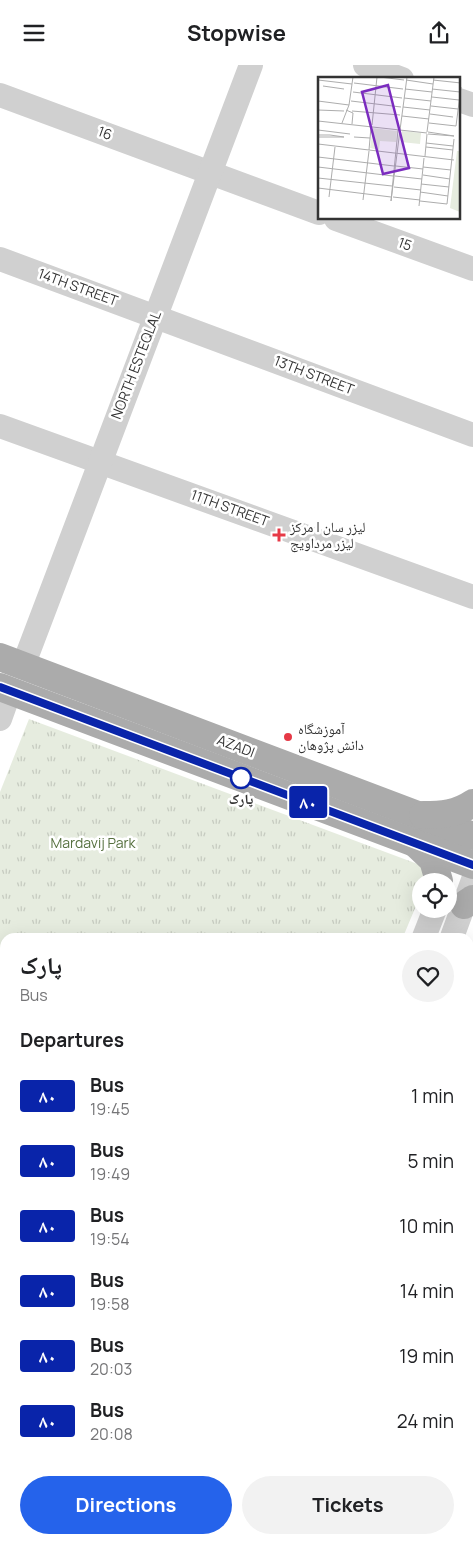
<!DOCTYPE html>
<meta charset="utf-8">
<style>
:root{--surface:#fff;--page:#f2f2f2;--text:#202124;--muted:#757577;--accent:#2563eb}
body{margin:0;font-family:Manrope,"Noto Naskh Arabic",sans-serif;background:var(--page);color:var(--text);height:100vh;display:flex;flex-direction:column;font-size:19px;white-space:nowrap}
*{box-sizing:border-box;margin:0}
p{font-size:16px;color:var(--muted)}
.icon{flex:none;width:28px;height:28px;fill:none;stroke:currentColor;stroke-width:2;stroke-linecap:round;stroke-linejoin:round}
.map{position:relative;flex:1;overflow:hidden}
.drawer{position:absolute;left:0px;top:868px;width:474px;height:611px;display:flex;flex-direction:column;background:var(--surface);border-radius:15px 15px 0 0;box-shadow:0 5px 20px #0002}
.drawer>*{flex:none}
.badge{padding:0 10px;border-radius:4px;font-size:18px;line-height:32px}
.controls{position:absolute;left:412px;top:808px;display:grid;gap:10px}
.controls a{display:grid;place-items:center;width:45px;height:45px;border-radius:50%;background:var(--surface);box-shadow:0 5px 20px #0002;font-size:25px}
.map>.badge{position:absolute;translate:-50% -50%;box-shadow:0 0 0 2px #fff}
h2{padding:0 20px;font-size:19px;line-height:45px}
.round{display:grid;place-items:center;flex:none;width:52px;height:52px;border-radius:26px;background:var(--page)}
.overview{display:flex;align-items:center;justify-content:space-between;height:85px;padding:0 20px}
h1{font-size:24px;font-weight:700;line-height:38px}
.action{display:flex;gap:10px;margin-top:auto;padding:10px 20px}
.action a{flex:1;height:58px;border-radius:30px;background:var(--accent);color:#fff;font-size:20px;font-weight:700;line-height:58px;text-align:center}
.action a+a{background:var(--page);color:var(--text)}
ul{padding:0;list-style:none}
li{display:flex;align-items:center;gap:15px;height:65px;padding:0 20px}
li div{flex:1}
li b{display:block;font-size:19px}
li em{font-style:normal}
li .badge{min-width:55px;font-weight:700;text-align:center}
header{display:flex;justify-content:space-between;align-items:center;height:65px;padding:0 20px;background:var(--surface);font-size:22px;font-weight:700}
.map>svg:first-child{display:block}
.grass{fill:url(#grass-tufts)}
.pitch{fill:#e6ecdf}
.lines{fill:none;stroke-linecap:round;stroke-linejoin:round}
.minor{stroke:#d0d0d0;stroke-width:24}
.major{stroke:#ababab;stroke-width:28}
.line-casing{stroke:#fff;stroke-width:11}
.line{stroke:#0924aa;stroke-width:8}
.poi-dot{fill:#e63946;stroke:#fff;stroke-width:2}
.stop-dot{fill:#fff;stroke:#0924aa;stroke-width:2.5}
.labels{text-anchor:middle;stroke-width:5;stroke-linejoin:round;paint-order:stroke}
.street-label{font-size:14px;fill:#333;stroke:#fff}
.poi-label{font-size:14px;fill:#333;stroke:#fff;text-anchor:start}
.stop-label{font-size:14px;font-weight:bold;fill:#333;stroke:#fff}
.park-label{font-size:14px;fill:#56703f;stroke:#fff}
.inset-road{fill:none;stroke:#adadad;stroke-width:1}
.view{fill:#7b2cbf;fill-opacity:0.15;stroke:#7b2cbf;stroke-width:2.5}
.inset-edge{fill:none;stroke:#333;stroke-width:2.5}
</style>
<header><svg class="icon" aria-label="menu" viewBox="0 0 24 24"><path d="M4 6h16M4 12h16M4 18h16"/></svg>Stopwise<svg class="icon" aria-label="share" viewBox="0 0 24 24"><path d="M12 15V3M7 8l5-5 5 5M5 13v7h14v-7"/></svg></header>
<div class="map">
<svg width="473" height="1478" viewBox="0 0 473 1478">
<defs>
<pattern id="grass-tufts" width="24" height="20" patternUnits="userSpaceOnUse" patternTransform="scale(1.25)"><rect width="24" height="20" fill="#e6ecdf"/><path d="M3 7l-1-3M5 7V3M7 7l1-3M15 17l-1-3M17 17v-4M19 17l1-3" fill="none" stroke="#c6cbc0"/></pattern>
</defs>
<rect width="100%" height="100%" fill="#fff"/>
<path class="grass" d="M29,654L431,804L426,816H421V829L403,872H5V1032L0,1030V727Z"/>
<path class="pitch" d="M473,926V1015L469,1013V937Z"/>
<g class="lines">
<g class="minor">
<path d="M365,0L402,14"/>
<path d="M0,30L319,148"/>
<path d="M459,35L473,40"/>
<path d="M336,154L473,204"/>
<path d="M0,194L473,370"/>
<path d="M0,361L473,532"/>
<path d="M23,601L251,0"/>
<path d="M0,654L10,626"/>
<path d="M424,872L435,844"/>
<path d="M452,872L473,815"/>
<path d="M0,1295L5,1297"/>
<path d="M469,1470L473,1472"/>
<path d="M198,1478L200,1474"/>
<path d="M229,1478L230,1474"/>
</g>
<g class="major">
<path d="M0,592L473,771"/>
<path d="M0,622L473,800"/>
<path d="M423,750C441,750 457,749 473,738"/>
<path d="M415,778L433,795L439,816"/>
<path d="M464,840L473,834"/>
<path d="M0,1057L5,1059"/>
<path d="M0,1084L5,1086"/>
<path d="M469,1232L473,1233"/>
<path d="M469,1260L473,1262"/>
</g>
</g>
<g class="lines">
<g class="line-casing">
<path id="line" d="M0,622L473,800"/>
</g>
<use href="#line" class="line"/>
</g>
<g class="poi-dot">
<path d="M276.5 462.5h5v5h5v5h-5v5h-5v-5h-5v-5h5z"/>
<circle cx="288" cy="672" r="5"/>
</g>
<circle class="stop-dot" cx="241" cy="713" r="10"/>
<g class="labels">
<g class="street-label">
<text transform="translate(105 68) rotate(20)" y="5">16</text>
<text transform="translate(405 179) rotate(20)" y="5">15</text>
<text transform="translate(78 222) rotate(20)" y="5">14TH STREET</text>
<text transform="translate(136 300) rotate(-69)" y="5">NORTH ESTEQLAL</text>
<text transform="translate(314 310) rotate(21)" y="5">13TH STREET</text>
<text transform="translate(230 443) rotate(20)" y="5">11TH STREET</text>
<text transform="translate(236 681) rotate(21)" y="5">AZADI</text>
</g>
<g class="poi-label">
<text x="290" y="467">لیزر سان | مرکز<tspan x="290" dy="16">لیزر مرداویج</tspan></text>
<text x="298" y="669">آموزشگاه<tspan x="298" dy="16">دانش پژوهان</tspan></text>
</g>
<g class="stop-label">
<text x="241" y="739">پارک</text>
</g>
<g class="park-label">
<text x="93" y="783">Mardavij Park</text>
</g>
</g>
<g transform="translate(318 12)">
<rect width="142" height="142" fill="#fff"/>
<path d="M55,51L79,54L78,65L62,64L61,73L52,71ZM139,74H142V135L132,131Z" fill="#e6ecdf"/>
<path d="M84,54L103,56L102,67L83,65Z" fill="#e6ecdf"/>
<path class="inset-road" d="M62,0L86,3M0,3L34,7M88,3L115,7M115,3L143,6M36,6L85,12M5,9L26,12M87,12L114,15M114,12L142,15M35,15L84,21M114,20L141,23M86,21L113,24M0,24L31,28M33,24L83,30M113,29L140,32M85,30L112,33M0,33L26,34M28,33L35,36L34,47M34,34L82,38M112,37L135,40M84,39L111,42M0,44L109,56M24,46L31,28L35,0M111,46L138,49L143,10M54,48L59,0M0,53L32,57M80,53L73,124L82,53M82,53L89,0M109,55L116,0M110,57L136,59L110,55M0,58H12L26,60H0M36,60L52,61M108,66L135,69M0,67L136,83M108,70L135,73M51,73L53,50M107,79L109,57M0,80L76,89M78,89L105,92M0,90L75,99M105,90L133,93M105,98L132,102M77,99L104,102M0,101L74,109M103,107L131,110M76,110L103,113M0,111L73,120M102,115L130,119M11,120L17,70M75,120L102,123M45,123L51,74M102,124L129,127L136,62M101,129L106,81"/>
<path class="view" d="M70,8L91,91L65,97L44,15Z"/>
<rect width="142" height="142" class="inset-edge"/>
</g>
</svg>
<div class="controls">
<a><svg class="icon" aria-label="locate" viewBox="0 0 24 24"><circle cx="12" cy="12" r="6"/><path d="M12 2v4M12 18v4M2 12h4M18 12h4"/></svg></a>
</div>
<b class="badge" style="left:308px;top:737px;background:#0924aa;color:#fff">۸۰</b>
<section class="drawer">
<div class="overview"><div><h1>پارک</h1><p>Bus</p></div><a class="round"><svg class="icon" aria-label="heart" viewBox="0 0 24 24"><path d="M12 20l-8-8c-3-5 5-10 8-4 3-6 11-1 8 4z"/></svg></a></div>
<h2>Departures</h2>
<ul>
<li><span class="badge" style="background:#0924aa;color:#fff">۸۰</span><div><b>Bus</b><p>19:45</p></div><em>1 min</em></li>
<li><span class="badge" style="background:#0924aa;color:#fff">۸۰</span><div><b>Bus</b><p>19:49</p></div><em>5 min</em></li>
<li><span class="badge" style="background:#0924aa;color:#fff">۸۰</span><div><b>Bus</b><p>19:54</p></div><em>10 min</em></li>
<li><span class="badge" style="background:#0924aa;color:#fff">۸۰</span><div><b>Bus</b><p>19:58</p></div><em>14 min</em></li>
<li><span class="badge" style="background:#0924aa;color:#fff">۸۰</span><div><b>Bus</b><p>20:03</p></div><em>19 min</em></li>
<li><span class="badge" style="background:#0924aa;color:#fff">۸۰</span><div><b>Bus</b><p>20:08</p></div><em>24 min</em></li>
</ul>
<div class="action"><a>Directions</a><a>Tickets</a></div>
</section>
</div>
